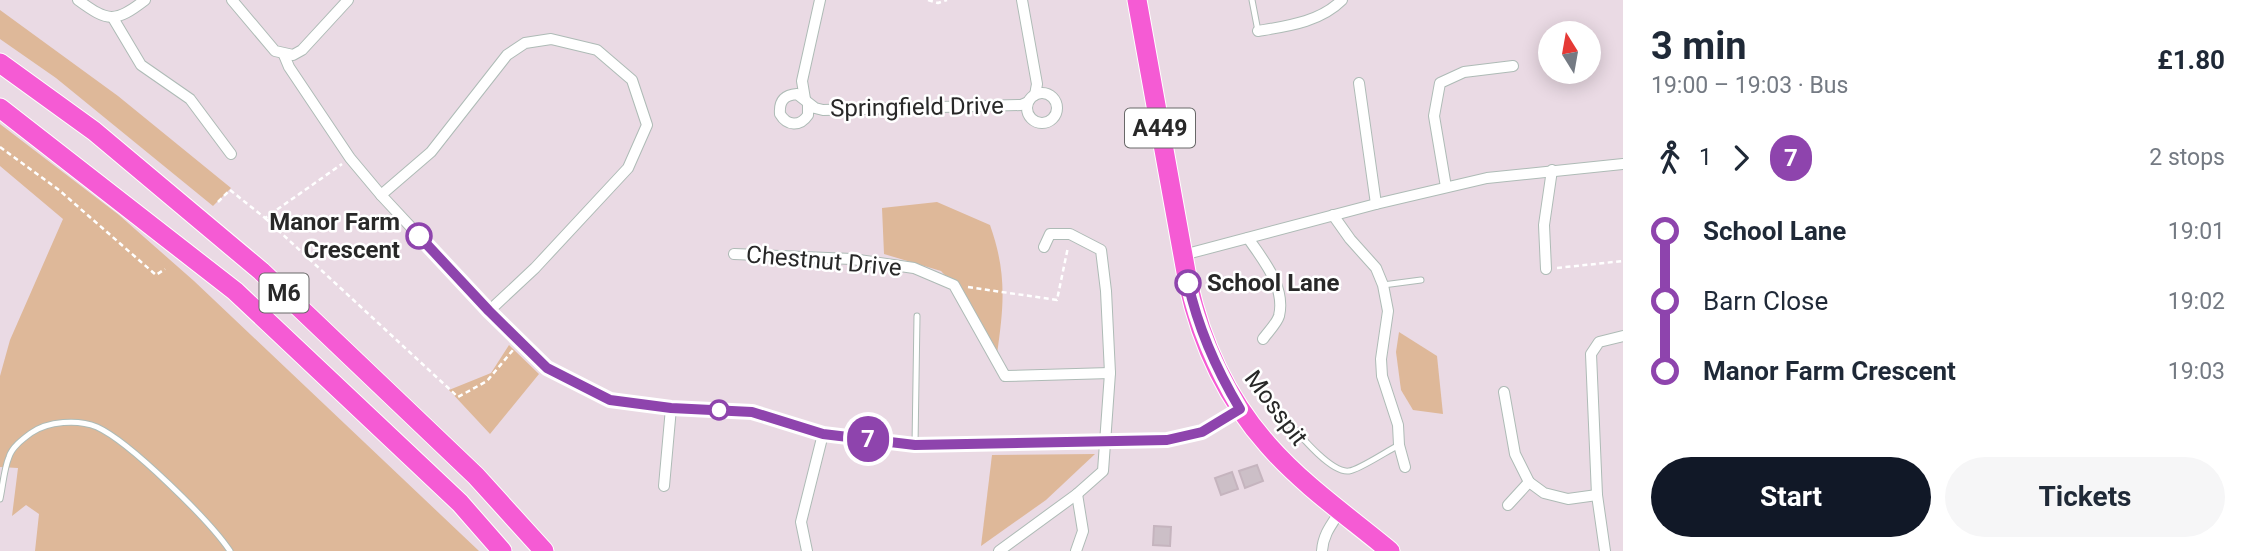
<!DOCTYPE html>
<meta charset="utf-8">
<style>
:root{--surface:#fff;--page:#f6f6f7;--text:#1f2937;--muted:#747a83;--accent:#111827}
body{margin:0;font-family:Roboto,sans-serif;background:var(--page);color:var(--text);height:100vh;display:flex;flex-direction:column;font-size:26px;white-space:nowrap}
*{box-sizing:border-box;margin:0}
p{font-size:23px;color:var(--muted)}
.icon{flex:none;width:38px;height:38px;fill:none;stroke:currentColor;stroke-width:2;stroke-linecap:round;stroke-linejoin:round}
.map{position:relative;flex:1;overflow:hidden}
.drawer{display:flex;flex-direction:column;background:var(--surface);width:630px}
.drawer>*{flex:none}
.badge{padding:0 14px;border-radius:23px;font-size:24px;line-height:46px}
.needle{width:46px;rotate:349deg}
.controls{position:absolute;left:1538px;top:21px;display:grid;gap:14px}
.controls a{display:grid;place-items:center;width:63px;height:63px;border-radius:50%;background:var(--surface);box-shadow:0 4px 18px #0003;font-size:35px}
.map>.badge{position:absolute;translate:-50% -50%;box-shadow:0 0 0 4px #fff}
.legs{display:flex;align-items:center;gap:10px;height:77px;padding:0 28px;font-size:23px}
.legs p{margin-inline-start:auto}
.summary{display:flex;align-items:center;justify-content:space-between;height:119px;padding:0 28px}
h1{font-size:38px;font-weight:700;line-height:52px}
.action{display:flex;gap:14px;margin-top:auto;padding:14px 28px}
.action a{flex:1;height:80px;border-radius:42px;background:var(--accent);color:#fff;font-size:28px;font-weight:700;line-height:80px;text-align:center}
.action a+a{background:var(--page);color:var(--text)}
ul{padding:0 28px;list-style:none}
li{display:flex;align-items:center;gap:24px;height:70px;font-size:26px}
li i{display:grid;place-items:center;width:10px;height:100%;margin:0 9px;background:currentColor}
li i::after{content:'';width:18px;height:18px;margin:-9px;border:5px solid;border-radius:50%;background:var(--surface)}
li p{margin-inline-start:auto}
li:first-child i{background:linear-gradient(#0000 50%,currentColor 0)}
li:last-child i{background:linear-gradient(currentColor 50%,#0000 0)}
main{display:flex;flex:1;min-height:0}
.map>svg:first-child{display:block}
.green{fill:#deb899}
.building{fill:#ccbfc7;stroke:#c5b4be;stroke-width:2}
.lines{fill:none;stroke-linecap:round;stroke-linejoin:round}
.lane-casing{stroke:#aebbb6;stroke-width:7}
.street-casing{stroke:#aebbb6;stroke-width:12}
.highway-casing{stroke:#fff;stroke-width:21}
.path{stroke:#fff;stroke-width:2.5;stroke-dasharray:5 3.5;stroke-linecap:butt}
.lane{stroke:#fff;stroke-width:5}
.street{stroke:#fff;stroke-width:10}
.highway{stroke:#f55bd4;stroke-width:19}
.line-1-casing{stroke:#fff;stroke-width:16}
.line-1{stroke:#8e44ad;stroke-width:10}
.stop-1-dot{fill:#fff;stroke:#8e44ad;stroke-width:3.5}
.labels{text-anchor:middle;stroke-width:5;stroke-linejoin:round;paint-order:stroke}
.shield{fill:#fff;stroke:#686868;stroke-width:2}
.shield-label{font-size:23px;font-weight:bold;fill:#282828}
.street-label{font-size:24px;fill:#282828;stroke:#fff}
.stop-label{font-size:24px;font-weight:bold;fill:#282828;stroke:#fff;text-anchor:end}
</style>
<main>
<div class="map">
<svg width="1623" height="551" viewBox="0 0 1623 551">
<rect width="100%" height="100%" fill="#eadae4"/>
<g class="green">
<path d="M0,10L118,96L231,188L213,206L56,78L0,39Z"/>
<path d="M0,124L119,215L194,281L479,551H35L39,514L26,505L12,516L18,468L0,467V376L10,340L63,219L0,166Z"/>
<path d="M937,202L990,225C1007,273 1004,305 997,354L954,285L941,271L884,254L882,208Z"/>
<path d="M1399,332L1437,356L1443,414L1413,410L1401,390L1396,352Z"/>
<path d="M509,345L539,374L490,434L449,390L491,373Z"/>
<path d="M1095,454L1046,500L981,546L992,455Z"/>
</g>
<g class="building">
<path d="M1257,465L1263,481L1245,488L1239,471Z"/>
<path d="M1232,472L1238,489L1221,495L1215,478Z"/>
<path d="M1154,526L1171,527L1170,546L1153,545Z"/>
</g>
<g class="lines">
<g class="lane-casing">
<g id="lane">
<path d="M1252,0L1258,31"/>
<path d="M1383,285L1421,280"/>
<path d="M1278,410C1291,424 1329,474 1349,471C1359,470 1387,451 1399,445"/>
<path d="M915,445L917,316"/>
<path d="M0,499C3,485 4,469 9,457C12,447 23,439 31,433C48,421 78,419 97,427C130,442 210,521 230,551"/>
</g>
</g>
<g class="street-casing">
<g id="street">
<path d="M78,0C108,22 115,23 145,0"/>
<path d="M232,0L275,51L293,55L302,50L348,0"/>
<path d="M1022,0L1037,84L1035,95"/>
<path d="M113,18L141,65L190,99L231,154"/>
<path d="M1258,31C1288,26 1320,22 1342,0"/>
<path d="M284,55L289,67L350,158L381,195L489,311L547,368L610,400L671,408L752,412L823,434L915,445L1167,440L1202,432L1239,409"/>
<path d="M1359,83L1376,204"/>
<circle cx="1042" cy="108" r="15"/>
<path d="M805,99L802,81L820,0"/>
<path d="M808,103V115C800,127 787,126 780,114C779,101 784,95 797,94L815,108L823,110L1021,105L1028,102"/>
<path d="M1446,187L1434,116L1440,83L1464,72L1513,66"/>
<path d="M381,195L431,152L507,55L525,43L551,39L597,50L632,80L647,125L628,168L535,268L489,311"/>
<path d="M1333,215L1350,239L1376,268L1383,285L1388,311L1381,359L1382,376L1398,425L1399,445L1405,467"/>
<path d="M1248,238C1263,260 1286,287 1279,316C1277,323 1268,332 1263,339"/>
<path d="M734,254L852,259L914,268L954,285L1005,376L1110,373"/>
<path d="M1183,255L1376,204L1487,178L1623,164"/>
<path d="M1546,269L1544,225L1552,170"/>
<path d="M1504,392L1515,454L1529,482L1544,493L1568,499L1597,495"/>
<path d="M664,486L671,408"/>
<path d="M1508,505L1529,482"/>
<path d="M807,551L801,522L823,434"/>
<path d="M999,551L1077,494L1103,471L1110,373L1106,291L1101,250L1070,234H1050L1044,247"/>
<path d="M1076,551L1083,531L1077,494"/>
<path d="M1322,551C1323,534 1332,524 1341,510"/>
<path d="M1605,551L1597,495L1591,354L1599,342L1623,336"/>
</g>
</g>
<g class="highway-casing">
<g id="highway">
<path d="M1137,0L1188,283C1201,342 1227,399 1268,445C1303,485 1349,517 1390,551"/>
<path d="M0,63L94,131L261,271L476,476L544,551"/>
<path d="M0,108L235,291L460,503L502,551"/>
</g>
</g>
<g class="path">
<path d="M928,0L938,3L947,0"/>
<path d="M0,147L59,190L156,275L165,269"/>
<path d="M218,202L230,190L265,218L342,164"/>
<path d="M265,218L458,397L487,381L513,350"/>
<path d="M1557,268L1623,261"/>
<path d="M968,287L1057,300L1068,247"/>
</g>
<use href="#lane" class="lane"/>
<use href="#street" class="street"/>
<use href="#highway" class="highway"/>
</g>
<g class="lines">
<g class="line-1-casing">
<path id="line-1" d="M419,236L489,311L547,368L610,400L671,408L752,412L823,434L915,445L1167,440L1202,432L1240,409C1216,369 1198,328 1188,283"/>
</g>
<use href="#line-1" class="line-1"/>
</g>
<g class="stop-1-dot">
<circle cx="419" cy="236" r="12"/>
<circle cx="1188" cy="283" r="12"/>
<circle cx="719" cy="410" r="9"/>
</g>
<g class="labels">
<g class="shield">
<rect x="1125" y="108.5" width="70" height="39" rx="5"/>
<rect x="259.5" y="273.5" width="49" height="39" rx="5"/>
</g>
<g class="shield-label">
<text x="1160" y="136">A449</text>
<text x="284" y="301">M6</text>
</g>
<g class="street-label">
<text transform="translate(917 107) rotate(-1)" y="8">Springfield Drive</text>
<text transform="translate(824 261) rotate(5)" y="8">Chestnut Drive</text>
<text transform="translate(1276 408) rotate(53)" y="8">Mosspit</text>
</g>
<g class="stop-label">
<text x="400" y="230">Manor Farm<tspan x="400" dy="28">Crescent</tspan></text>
<text x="1207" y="291" text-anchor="start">School Lane</text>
</g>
</g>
</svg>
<div class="controls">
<a><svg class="needle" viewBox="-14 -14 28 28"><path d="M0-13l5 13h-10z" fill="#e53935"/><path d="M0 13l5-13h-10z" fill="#747a83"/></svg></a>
</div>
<b class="badge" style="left:868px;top:439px;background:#8e44ad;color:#fff">7</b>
</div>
<section class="drawer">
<div class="summary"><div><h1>3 min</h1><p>19:00 – 19:03 · Bus</p></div><b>£1.80</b></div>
<div class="legs"><svg class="icon" aria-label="walk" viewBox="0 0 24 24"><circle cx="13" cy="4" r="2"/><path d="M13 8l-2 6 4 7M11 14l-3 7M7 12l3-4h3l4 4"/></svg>1<svg class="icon" aria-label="forward" viewBox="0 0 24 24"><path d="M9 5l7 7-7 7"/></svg><b class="badge" style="background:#8e44ad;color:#fff">7</b><p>2 stops</p></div>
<ul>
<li><i style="color:#8e44ad"></i><b>School Lane</b><p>19:01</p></li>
<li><i style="color:#8e44ad"></i><span>Barn Close</span><p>19:02</p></li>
<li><i style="color:#8e44ad"></i><b>Manor Farm Crescent</b><p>19:03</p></li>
</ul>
<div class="action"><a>Start</a><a>Tickets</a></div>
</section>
</main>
